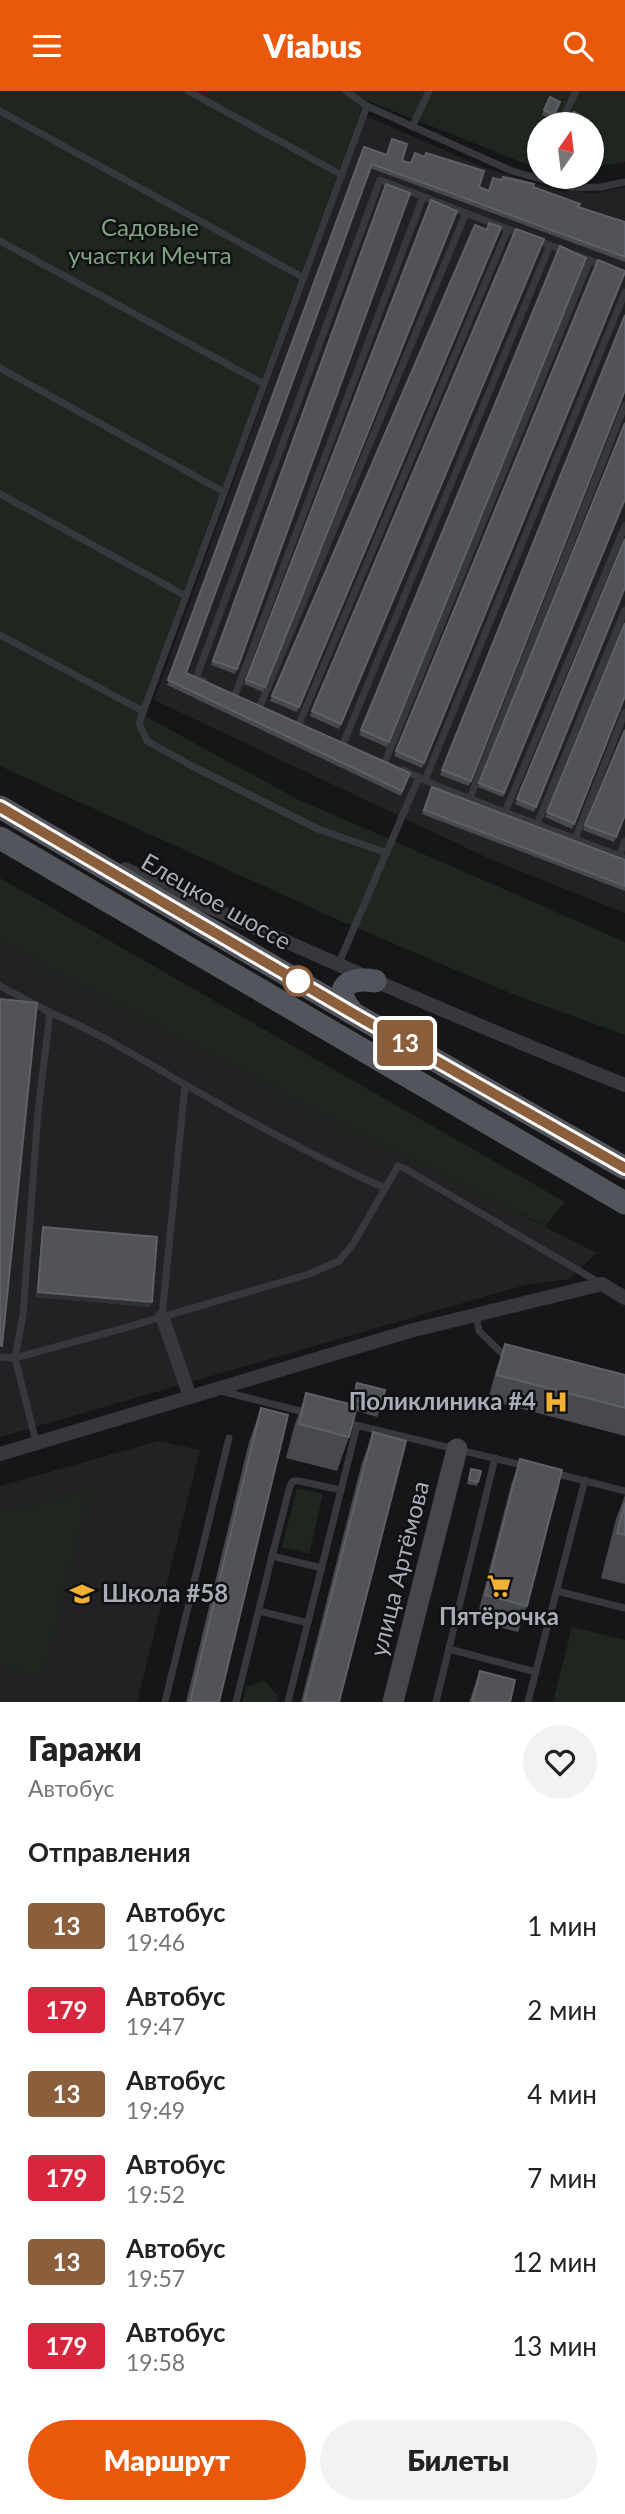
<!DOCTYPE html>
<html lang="ru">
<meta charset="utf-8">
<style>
:root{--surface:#fff;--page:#f2f2f2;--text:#222;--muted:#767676;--accent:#ea580c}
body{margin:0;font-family:Lato,sans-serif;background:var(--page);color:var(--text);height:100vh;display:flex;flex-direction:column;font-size:26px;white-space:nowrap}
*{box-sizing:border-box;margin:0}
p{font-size:23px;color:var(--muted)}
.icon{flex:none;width:38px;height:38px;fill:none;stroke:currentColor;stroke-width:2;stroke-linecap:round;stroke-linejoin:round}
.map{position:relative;height:1611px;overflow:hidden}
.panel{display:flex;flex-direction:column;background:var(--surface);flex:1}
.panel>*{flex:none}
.badge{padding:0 14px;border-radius:5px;font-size:24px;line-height:46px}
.needle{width:46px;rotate:14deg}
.tools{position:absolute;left:527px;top:21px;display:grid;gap:14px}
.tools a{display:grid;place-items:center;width:77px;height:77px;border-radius:50%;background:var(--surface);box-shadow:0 2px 5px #0004;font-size:35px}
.map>.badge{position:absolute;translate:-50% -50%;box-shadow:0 0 0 4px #fff}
h2{padding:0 28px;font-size:26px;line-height:63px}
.round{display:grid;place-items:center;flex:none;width:74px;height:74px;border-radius:37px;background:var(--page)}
.headline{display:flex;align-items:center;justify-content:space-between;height:119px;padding:0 28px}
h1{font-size:33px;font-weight:800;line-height:52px}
.action{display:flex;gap:14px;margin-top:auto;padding:14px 28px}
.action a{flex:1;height:80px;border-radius:42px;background:var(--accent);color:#fff;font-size:28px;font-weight:800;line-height:80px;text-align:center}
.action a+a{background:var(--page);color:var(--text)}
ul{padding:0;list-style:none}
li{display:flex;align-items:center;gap:21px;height:84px;padding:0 28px}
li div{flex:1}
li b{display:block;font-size:26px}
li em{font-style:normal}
li .badge{min-width:77px;font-weight:700;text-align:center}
header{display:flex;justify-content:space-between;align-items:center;height:91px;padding:0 28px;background:var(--accent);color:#fff;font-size:32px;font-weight:800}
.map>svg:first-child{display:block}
.built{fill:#222225}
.green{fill:#1e261f}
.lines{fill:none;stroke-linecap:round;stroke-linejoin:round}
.lane{stroke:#37383d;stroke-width:7}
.street{stroke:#37383d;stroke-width:14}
.secondary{stroke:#45474d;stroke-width:21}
.primary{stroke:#53555c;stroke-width:23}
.wall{fill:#47494d}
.shaded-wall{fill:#2f3033}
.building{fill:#525359;stroke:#5f6168;stroke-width:2}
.line-casing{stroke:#fff;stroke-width:16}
.line{stroke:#8b5e3c;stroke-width:10}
.stop-dot{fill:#fff;stroke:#8b5e3c;stroke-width:3.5}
.labels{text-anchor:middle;stroke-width:5;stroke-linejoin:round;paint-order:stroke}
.park-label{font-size:24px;fill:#7fa381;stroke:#111113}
.street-label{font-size:24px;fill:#a8adb8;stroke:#111113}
.poi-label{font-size:24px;font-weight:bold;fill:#a8adb8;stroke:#111113;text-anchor:end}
</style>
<header><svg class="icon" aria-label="menu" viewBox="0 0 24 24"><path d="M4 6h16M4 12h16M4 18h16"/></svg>Viabus<svg class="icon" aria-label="search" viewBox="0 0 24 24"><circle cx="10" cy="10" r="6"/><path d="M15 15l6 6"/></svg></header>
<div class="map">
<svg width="625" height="1611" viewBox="0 0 625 1611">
<rect width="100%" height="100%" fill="#161618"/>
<g class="built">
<path d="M366,25L485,77L561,100L595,102L625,96V822L490,768L154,609Z"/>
<path d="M0,848L366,1045L597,1162L569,1188L525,1194L0,1346Z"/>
<path d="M158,1350L200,1359L137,1611H0V1395Z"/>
</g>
<g class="green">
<path d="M0,0H625V71L592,76V33H539V78L365,9L139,622L297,708L625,851V944L510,902L343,831L0,675Z"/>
<path d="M0,787L565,1111L545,1135L366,1045L0,849Z"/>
<path d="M297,1397L323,1403L309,1463L282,1456Z"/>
<path d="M89,1402L42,1586L0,1574V1422Z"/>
<path d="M572,1536L625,1549V1611H553Z"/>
<path d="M264,1589L278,1605L277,1611H242L246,1596Z"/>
</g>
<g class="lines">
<g class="lane">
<path d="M188,0L342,84"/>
<path d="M346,0L367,15"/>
<path d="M0,20L304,187"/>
<path d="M560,33L576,0"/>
<path d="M412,36L429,0"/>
<path d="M534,148L565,160"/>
<path d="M0,150L264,293"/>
<path d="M577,164L605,175"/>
<path d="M0,277L224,401"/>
<path d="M0,403L186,505"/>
<path d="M0,544L143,620"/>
<path d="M204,590L196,587L380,89L523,144"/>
<path d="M235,604L423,106"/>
<path d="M260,615L466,122"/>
<path d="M299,633L508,138"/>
<path d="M343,653L550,154"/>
<path d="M385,671L590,169"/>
<path d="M403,679L442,697L625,767"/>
<path d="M425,689L625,201"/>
<path d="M470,707L625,314"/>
<path d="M505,721L625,435"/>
<path d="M537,733L625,519"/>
<path d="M575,748L625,621"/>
<path d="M387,762L318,738L192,675L147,650L139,632L367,15L512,80L572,97L601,96L625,91"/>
<path d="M619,765L625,750"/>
<path d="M338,874L419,686"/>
<path d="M0,895L50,921L38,1021L23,1224L15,1267L36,1351"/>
<path d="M46,920C95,939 139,967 184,993C249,1030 316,1067 385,1097"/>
<path d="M476,1224L479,1240L507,1267"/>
<path d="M162,1225L185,994"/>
<path d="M0,1266L15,1267L128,1236L309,1183L339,1170L353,1153L398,1075L404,1077L600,1192"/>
<path d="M221,1300L308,1322"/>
<path d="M343,1331L526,1375"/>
<path d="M554,1382L625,1400"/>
<path d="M272,1465L290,1395L293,1390H299L341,1399"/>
<path d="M557,1500L625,1517"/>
<path d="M259,1520L308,1532"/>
<path d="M449,1558L536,1581"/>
<path d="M165,1611L229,1347"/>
<path d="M236,1611L272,1465L322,1477"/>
<path d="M288,1611L357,1335"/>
<path d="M436,1611L495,1367"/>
<path d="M528,1611L585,1389"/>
</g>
<g class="street">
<path d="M125,778C290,853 456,927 625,994"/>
<path d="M162,1225L190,1306"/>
<path d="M0,1363L410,1240L602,1193L625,1207"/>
</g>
<path class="secondary" d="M393,1611L457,1358"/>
<g class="primary">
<path d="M0,716L354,923L625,1077"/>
<path d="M0,747L625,1112"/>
<path d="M354,923C331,899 346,885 375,890"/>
</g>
</g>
<g class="wall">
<path d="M550,6L558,16L552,28L542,24Z"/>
<path d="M364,56L489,100L533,96L578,116L625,131V171L370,77L186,582L410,682L401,705L167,594Z"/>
<path d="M386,93L410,102L235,583L211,574Z"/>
<path d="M431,109L457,120L263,601L244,593Z"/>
<path d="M475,134L297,621L270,610Z"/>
<path d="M544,148L339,638L310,625L312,620Z"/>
<path d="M560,155L586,167L387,656L359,644Z"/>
<path d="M598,169L625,180L422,677L394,665Z"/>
<path d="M625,224V300L469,695L440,684Z"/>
<path d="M625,332V408L503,706L478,696Z"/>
<path d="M625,448V496L534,721L515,713Z"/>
<path d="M625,532V606L572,738L545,726Z"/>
<path d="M625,639V724L614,751L583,739Z"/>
<path d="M432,696L625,769V800L422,723Z"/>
<path d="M43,1136L150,1216L36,1206L42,1140Z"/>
<path d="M505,1253L625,1284V1345L488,1309L496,1279Z"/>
<path d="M357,1292L381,1316L377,1326L356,1320L349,1346L337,1380L286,1367L294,1336L306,1302L350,1314Z"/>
<path d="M261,1317L219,1611H186L249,1351Z"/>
<path d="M373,1341L339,1611H301L361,1375Z"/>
<path d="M520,1368L527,1515L518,1541L476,1530L511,1394Z"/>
<path d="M471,1378L478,1391L477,1395L467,1393Z"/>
<path d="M625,1404V1493L601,1487L616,1428Z"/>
<path d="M480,1580L510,1611H469Z"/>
</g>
<path class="shaded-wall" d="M38,1201L152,1211L150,1216L36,1206Z"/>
<g class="building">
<path d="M550,6L560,11L554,24L544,19Z"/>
<path d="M574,21L583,26L580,33H568Z"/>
<path d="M392,48L407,53L402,70L411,72L415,62L425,66L426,62L484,80L479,96L489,100L493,87L502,89L503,86L534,93L533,96L580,113L578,116L625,131V166L372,73L186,582L410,682L402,700L168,589L364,56L387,64Z"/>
<path d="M386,93L410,102L237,578L213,570Z"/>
<path d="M431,109L457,120L265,596L246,589Z"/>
<path d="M489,132L501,136L299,616L272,605L475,134L487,139Z"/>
<path d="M516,138L544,148L341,633L312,620Z"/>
<path d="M560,155L586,167L389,651L361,639Z"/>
<path d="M598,169L625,180V181L424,672L396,660Z"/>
<path d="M625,224V299L471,690L442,679Z"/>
<path d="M625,332V408L504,702L479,692Z"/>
<path d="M625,448V496L536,716L517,708Z"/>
<path d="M625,532V605L574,733L547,721Z"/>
<path d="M625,639V724L616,746L585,734Z"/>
<path d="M432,696L625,769V795L424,719Z"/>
<path d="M0,908L37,912L2,1255L0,1254Z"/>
<path d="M43,1136L157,1146L152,1211L38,1201Z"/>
<path d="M505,1253L625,1284V1317L497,1284Z"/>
<path d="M357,1292L385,1299L381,1316L353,1309Z"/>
<path d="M306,1302L357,1315L349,1346L299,1333Z"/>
<path d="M261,1317L288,1324L219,1611H190Z"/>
<path d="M373,1341L406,1350L339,1611H304Z"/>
<path d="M520,1368L562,1379L527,1515L485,1504Z"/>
<path d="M471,1378L481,1380L478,1391L469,1389Z"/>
<path d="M625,1412V1444L617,1442Z"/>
<path d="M480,1580L515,1589L510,1611H472Z"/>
</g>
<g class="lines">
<g class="line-casing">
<path id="line" d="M0,716L354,923L625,1077"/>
</g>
<use href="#line" class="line"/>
</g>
<defs>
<g id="hospital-bare" transform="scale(1.89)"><path d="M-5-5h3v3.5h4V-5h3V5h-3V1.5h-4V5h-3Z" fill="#f2b134" stroke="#111113" stroke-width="2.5" paint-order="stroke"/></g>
<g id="supermarket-bare" transform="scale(1.89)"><path d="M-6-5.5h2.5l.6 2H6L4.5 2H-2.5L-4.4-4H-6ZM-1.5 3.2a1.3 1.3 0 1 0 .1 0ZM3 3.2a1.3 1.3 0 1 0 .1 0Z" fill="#f2b134" stroke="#111113" stroke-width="2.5" paint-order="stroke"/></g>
<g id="school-bare" transform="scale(1.89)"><path d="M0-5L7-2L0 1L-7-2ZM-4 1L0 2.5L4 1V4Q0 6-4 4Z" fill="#f2b134" stroke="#111113" stroke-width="2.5" paint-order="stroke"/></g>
</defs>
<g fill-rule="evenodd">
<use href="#hospital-bare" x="556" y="1311"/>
<use href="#supermarket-bare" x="499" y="1495"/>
<use href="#school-bare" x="82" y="1503"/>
</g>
<circle class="stop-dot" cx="298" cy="890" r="14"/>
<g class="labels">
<g class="park-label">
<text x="150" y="145">Садовые<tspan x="150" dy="28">участки Мечта</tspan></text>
</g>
<g class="street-label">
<text transform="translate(216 811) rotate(30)" y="8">Елецкое шоссе</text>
<text transform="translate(400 1478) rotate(-76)" y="8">улица Артёмова</text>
</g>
<g class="poi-label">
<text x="536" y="1319">Поликлиника #4</text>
<text x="102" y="1511" text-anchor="start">Школа #58</text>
<text x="499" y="1534" text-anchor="middle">Пятёрочка</text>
</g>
</g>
</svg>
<div class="tools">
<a><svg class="needle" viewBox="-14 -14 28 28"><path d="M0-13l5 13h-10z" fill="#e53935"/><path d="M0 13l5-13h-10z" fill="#767676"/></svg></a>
</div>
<b class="badge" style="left:405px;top:952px;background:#8b5e3c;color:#fff">13</b>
</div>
<section class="panel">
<div class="headline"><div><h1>Гаражи</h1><p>Автобус</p></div><a class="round"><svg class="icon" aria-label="heart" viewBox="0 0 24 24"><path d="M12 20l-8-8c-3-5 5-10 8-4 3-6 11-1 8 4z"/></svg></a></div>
<h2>Отправления</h2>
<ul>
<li><span class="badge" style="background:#8b5e3c;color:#fff">13</span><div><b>Автобус</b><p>19:46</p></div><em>1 мин</em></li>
<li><span class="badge" style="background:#d7263d;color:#fff">179</span><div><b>Автобус</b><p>19:47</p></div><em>2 мин</em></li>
<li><span class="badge" style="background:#8b5e3c;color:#fff">13</span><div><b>Автобус</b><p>19:49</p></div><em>4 мин</em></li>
<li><span class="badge" style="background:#d7263d;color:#fff">179</span><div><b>Автобус</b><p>19:52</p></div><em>7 мин</em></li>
<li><span class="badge" style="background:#8b5e3c;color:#fff">13</span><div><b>Автобус</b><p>19:57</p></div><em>12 мин</em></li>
<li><span class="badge" style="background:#d7263d;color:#fff">179</span><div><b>Автобус</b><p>19:58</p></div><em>13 мин</em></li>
</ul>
<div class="action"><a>Маршрут</a><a>Билеты</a></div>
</section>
